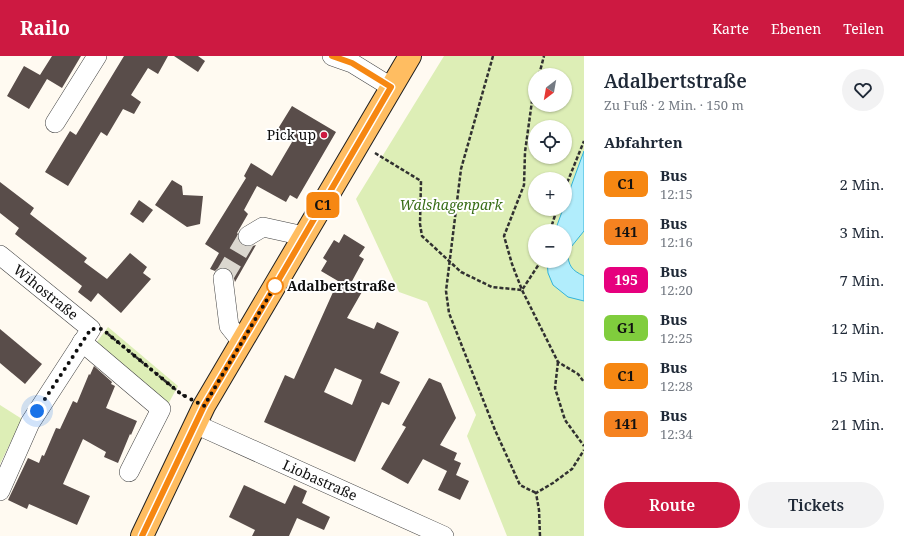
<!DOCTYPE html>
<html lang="de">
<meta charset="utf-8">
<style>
:root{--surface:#fff;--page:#f2f2f3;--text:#1f2937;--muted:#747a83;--accent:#cd1941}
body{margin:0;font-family:"Noto Serif",serif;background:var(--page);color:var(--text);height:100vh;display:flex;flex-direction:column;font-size:15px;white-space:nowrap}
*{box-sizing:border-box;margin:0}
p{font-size:13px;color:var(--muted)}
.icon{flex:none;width:22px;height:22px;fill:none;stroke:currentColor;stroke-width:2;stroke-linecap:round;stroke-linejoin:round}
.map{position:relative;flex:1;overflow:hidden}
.panel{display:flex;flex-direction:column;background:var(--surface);width:320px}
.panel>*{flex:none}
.badge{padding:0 8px;border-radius:6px;font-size:14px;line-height:26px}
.needle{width:26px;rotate:211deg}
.tools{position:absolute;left:528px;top:12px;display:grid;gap:8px}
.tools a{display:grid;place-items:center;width:44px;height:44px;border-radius:50%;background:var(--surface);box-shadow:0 1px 3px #0004;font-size:20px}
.you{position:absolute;width:20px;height:20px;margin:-10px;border:3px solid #fff;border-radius:50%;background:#1a73e8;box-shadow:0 0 0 6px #1a73e833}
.map>.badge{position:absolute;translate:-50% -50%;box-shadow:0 0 0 2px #fff}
h2{padding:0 20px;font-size:15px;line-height:36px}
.round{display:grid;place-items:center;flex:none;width:42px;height:42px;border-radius:21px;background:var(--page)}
.head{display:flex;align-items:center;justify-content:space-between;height:68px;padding:0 20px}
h1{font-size:19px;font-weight:600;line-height:30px}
.action{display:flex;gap:8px;margin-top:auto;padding:8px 20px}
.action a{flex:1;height:46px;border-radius:24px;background:var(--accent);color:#fff;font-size:16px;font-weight:600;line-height:46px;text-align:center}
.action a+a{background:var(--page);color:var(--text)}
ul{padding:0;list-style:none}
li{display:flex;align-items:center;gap:12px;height:48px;padding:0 20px}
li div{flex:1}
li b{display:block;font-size:15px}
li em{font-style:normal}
li .badge{min-width:44px;font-weight:700;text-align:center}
header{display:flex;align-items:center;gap:24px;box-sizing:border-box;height:56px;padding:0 20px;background:var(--accent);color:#fff}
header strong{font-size:19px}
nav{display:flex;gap:22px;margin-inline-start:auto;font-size:14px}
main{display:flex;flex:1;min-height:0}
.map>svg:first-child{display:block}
.green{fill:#ddeeb6;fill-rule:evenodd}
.water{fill:#b1edfc;stroke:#31b3da}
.building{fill:#594d4a;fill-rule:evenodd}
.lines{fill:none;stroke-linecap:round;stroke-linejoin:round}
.minor-tunnel{stroke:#dbd7cf;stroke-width:19;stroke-dasharray:19 10;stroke-linecap:butt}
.minor-casing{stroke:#424242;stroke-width:20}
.major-casing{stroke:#202020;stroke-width:24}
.path{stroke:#313131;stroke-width:2.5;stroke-dasharray:4 2;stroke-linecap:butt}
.minor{stroke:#fff;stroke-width:19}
.major{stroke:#ffbd61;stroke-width:22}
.line-casing{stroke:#fff;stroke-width:9}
.line{stroke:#f68712;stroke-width:6}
.walk{stroke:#0f0f0f;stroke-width:4;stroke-dasharray:0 7.2}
.poi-dot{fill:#cd1941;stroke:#fff;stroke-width:1.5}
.stop-dot{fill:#fff;stroke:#f68712;stroke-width:2}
.labels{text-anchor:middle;stroke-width:4;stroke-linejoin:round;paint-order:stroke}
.poi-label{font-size:14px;fill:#0f0f0f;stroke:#fff;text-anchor:end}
.park-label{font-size:14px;font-style:italic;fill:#396e18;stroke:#fff}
.stop-label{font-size:14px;font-weight:bold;fill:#0f0f0f;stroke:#fff;text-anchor:start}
.street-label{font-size:14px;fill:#0f0f0f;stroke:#fff}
</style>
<header>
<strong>Railo</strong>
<nav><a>Karte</a><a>Ebenen</a><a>Teilen</a></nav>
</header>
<main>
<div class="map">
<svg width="584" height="480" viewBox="0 0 584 480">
<rect width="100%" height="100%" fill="#fffaf1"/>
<g class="green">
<path d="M444,0H584V480H507L467,380L476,359L427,246L399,236L356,143ZM535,19H565V49H535ZM535,71H565V101H535ZM535,123H565V153H535ZM535,175H565V205H535Z"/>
<path d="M108,271L178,330L166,352L93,291Z"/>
<path d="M0,349L22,363L0,408Z"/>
</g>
<path class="water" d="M584,95V175L567,196C569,210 571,214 584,220V245L568,241L553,229L548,217L547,205H565V175H555L563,153H565V147Z"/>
<g class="building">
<path d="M52,0H81L62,32L47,23L29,53L7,40L24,10L40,19Z"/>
<path d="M124,0H168L158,18L148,12L131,39L141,46L134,58L123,53L107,80L101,76L68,130L45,116L70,75L76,79Z"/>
<path d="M174,0H198L205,5L198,16Z"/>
<path d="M292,50L336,76L297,143L290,139L286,146L257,130L244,154L248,158L237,177L238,178L237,181L238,185L242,189L249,191L256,189L235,226L232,216L228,212L221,211L217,213L215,215L210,213L219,197L205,188L246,122L244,120L251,107L272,120L292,86L276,76Z"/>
<path d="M172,124L182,130L183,139L203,140L200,168L187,171L155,149Z"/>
<path d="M0,126L34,152L30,158L87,202L84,206L107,223L130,197L147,211L143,217L151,223L121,257L98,237L91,246L78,236L82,230L15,178L19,172L0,157Z"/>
<path d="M139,144L153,154L143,167L130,158Z"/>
<path d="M344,178L365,191L359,200L364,203L351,227L363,234L347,262L374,273L377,266L399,276L380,317L400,326L389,349L382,346L355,406L264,366L285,319L294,323L338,225L321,215L327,205L323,202L334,184L339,187ZM335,312L362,324L352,349L324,336Z"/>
<path d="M0,273L42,308L25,328L0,307Z"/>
<path d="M94,310L112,326L111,328L115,330L106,352L137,365L131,379L130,378L118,407L104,401L106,396L83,383L63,428L90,440L77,469L29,448L27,453L8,444L28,402L39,407L42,399L44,400L56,372L60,373L73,345L77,347L89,318L90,319Z"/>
<path d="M429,322L441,327L456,362L440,389L457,397L454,404L461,407L456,419L469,425L460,444L438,434L447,415L423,403L408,428L381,413L406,371L402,369Z"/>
<path d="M244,429L285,448L294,429L307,435L302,447L330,461L324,474L297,462L289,480H252L255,474L229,461Z"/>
</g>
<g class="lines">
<path class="minor-tunnel" d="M223,222L248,180"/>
<g class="minor-casing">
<g id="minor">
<path d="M332,0L352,7L391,31"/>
<path d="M55,67L97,0"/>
<path d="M248,180L263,171L304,180"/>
<path id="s1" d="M0,199L91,273L30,367L0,435"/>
<path d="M223,222L229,270L241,285"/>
<path d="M82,286L161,353L129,416"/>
<path id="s2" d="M195,368L444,480"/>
</g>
</g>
<g class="major-casing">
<path id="major" d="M142,480L204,350L410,0"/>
</g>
<g class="path">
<path d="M493,0L461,113L446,235L449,257L495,374L520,429L536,437"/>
<path d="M539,19L544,0"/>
<path d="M535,32L532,45L525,96L524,129L504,180L512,208L522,234L558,306L578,318L584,326"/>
<path d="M375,97L421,125L420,168L422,180L461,216L492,231L522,234L541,205"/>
<path d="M565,132L584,85"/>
<path d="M550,175L557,153"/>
<path d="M108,278L181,338L186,341"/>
<path d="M558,306L555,332L565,364L584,390"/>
<path d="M540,480L539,454L536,437L553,427L572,413L584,394"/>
</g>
<use href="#minor" class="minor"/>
<use href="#major" class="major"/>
</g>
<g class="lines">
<g class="line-casing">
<path id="line" d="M142,480L204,350L275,230L391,31L352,7L332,0"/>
</g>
<use href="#line" class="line"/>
<path class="walk" d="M37,355L91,273H102L181,338L204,350L275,230"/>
</g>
<circle class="poi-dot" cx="324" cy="79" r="4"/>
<circle class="stop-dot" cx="275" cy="230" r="8"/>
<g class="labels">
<g class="poi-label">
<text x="316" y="84">Pick up</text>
</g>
<g class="park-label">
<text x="451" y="154">Walshagenpark</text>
</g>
<g class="stop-label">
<text x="287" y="235">Adalbertstraße</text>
</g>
<g class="street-label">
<text dy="5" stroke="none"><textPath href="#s1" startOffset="59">Wihostraße</textPath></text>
<text dy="5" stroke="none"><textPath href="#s2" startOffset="137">Liobastraße</textPath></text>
</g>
</g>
</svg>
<div class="tools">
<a><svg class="needle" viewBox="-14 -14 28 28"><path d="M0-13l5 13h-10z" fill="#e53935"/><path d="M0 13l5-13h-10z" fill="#747a83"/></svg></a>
<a><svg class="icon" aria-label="locate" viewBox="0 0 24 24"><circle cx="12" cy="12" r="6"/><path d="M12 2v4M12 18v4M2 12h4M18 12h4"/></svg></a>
<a>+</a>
<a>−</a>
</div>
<div class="you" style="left:37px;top:355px"></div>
<b class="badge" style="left:323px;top:149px;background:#f68712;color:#111">C1</b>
</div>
<section class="panel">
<div class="head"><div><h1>Adalbertstraße</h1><p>Zu Fuß · 2 Min. · 150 m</p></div><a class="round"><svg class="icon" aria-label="heart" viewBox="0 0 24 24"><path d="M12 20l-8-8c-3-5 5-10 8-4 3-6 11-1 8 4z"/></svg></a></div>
<h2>Abfahrten</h2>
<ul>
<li><span class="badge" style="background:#f68712;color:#111">C1</span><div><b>Bus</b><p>12:15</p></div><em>2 Min.</em></li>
<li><span class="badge" style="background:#f58220;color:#111">141</span><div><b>Bus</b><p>12:16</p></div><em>3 Min.</em></li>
<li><span class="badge" style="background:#e6007e;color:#fff">195</span><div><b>Bus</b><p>12:20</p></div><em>7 Min.</em></li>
<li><span class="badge" style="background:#80cd3d;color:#111">G1</span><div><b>Bus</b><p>12:25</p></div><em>12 Min.</em></li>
<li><span class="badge" style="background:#f68712;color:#111">C1</span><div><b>Bus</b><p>12:28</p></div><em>15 Min.</em></li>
<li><span class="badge" style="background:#f58220;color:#111">141</span><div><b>Bus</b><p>12:34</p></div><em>21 Min.</em></li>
</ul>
<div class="action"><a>Route</a><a>Tickets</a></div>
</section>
</main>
